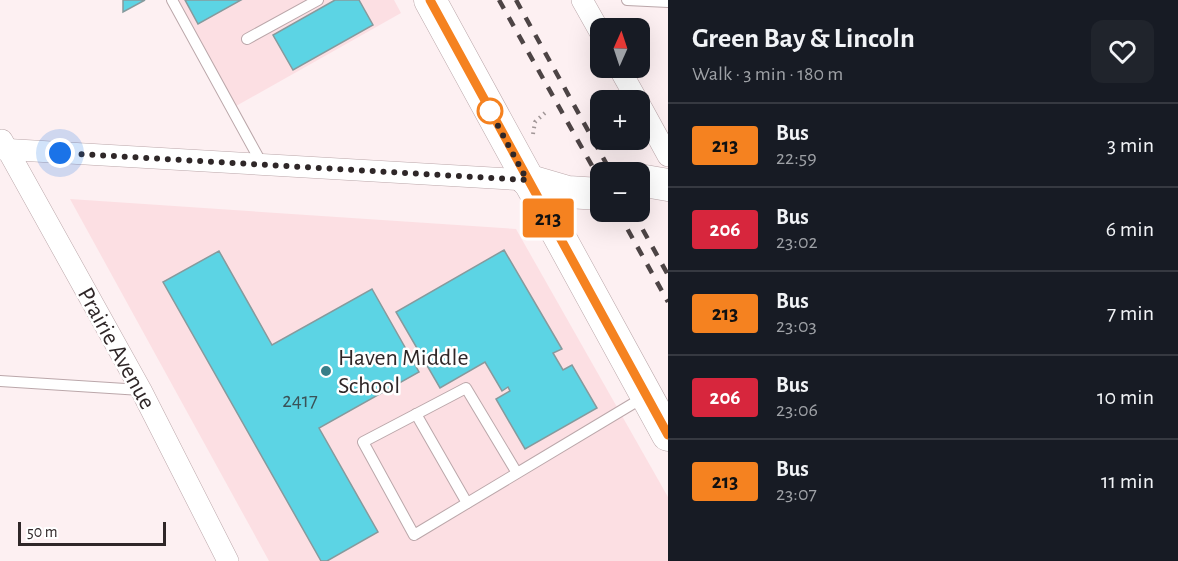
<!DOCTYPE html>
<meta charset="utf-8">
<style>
:root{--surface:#171b24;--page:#20242c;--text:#f1f3f6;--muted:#9ea1a6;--line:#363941}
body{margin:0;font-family:"Alegreya Sans",sans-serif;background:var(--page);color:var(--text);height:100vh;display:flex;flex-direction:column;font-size:22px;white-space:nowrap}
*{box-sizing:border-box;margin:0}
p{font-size:20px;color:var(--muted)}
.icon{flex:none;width:33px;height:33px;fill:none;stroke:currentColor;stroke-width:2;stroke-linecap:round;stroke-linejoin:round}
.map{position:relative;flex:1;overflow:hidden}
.drawer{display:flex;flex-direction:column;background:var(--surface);width:510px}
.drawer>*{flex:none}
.badge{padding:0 12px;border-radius:4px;font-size:21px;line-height:39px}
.needle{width:39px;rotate:3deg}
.tools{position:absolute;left:590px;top:18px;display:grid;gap:12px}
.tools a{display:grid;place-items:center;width:60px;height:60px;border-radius:12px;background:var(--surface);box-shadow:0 6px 24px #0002;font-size:30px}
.scale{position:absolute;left:18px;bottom:15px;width:148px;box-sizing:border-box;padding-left:6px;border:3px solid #2f2728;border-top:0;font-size:16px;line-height:21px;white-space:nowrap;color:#2f2728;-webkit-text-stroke:4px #fff;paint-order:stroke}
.you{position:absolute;width:30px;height:30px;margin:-15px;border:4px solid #fff;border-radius:50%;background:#1a73e8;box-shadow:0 0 0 9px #1a73e833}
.map>.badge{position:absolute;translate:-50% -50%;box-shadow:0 0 0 3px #fff}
.round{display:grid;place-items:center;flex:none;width:63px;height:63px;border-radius:12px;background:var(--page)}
.headline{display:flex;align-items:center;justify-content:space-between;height:102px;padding:0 24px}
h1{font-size:28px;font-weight:700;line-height:45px}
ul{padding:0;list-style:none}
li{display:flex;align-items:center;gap:18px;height:84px;padding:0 24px;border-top:2px solid var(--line)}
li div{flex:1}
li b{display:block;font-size:22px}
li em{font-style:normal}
li .badge{min-width:66px;font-weight:700;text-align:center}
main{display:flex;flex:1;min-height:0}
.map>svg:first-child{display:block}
.built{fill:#fcdfe3}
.building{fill:#5cd4e4;stroke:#869a9d;stroke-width:1.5}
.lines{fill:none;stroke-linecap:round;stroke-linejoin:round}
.lane-casing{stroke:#bba7aa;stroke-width:12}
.street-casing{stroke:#bba7aa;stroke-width:22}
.secondary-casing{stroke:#bba7aa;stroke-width:33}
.path{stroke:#a19697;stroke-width:4;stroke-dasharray:1.5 4.5;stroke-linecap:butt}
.lane{stroke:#fff;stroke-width:10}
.street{stroke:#fff;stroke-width:21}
.secondary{stroke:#fff;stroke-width:32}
.rail{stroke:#4d4445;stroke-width:4.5;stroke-dasharray:10 10;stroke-linecap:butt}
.line-casing{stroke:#fff;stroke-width:14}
.line{stroke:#f58220;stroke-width:9}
.walk{stroke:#2f2728;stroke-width:6;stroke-dasharray:0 10.8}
.stop-dot{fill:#fff;stroke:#f58220;stroke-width:3}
.poi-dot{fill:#377e88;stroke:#fff;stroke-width:2}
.labels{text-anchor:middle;stroke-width:5;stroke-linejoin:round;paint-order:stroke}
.number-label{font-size:21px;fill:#3a5257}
.street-label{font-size:24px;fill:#2f2728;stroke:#fff}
.poi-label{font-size:24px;fill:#2f2728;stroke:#fff;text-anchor:start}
</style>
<main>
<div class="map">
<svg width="668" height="561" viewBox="0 0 668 561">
<rect width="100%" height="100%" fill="#fdf0f2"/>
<g class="built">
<path d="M169,0H394L401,13L229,110Z"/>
<path d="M70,199L516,229L668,497V561H269Z"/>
</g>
<g class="building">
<path d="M123,0H145L123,12Z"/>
<path d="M185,0H241L198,24Z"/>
<path d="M335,0H359L373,25L293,70L273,35Z"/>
<path d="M504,250L562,349L553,353L563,370L572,365L597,408L525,449L496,399L510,391L508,387L502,391L485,362L440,388L396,312Z"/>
<path d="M219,251L272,345L372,289L419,372L319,428L378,532L327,561H321L163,282Z"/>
</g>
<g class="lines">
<g class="lane-casing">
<g id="lane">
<path d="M172,0L262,164"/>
<path d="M627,0L668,2"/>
<path d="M247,39L318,0"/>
<path d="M0,381L141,390"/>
<path d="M416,414L467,503"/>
<path d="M517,473L466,388L363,442L414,535L644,397"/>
</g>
</g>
<g class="street-casing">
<g id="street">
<path d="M582,0L600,32"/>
<path d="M619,68L637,100"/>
<path d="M639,103L668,156"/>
<path d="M2,140L141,390L228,561"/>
<path d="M0,149L527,180"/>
</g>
</g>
<g class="secondary-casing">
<g id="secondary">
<path d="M430,0L668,435"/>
<path d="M527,180L568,192L600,194"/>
<path d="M639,180L668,185"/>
</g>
</g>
<path class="path" d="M533,134L535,122L545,113"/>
<use href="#lane" class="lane"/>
<use href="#street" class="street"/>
<use href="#secondary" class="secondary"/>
<g class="rail">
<path d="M499,0L600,180"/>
<path d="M516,0L611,172"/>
<path d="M618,212L668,302"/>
<path d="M633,212L668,275"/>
</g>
</g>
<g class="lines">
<g class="line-casing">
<path id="line" d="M430,0L668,435"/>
</g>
<use href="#line" class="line"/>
<path class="walk" d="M60,153L527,180L490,111"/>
</g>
<circle class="stop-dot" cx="490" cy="111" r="12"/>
<circle class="poi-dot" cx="326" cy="371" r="6"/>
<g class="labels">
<g class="number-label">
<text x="300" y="407">2417</text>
</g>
<g class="street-label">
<text transform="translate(117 348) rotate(61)" y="8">Prairie Avenue</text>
</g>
<g class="poi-label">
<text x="338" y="365">Haven Middle<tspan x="338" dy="28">School</tspan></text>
</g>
</g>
</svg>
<div class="tools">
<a><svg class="needle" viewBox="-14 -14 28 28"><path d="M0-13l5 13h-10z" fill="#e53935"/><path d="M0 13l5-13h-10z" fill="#9ea1a6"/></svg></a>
<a>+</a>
<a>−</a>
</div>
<div class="scale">50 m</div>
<div class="you" style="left:60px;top:153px"></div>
<b class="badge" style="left:548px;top:218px;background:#f58220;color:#111">213</b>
</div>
<section class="drawer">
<div class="headline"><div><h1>Green Bay &amp; Lincoln</h1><p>Walk · 3 min · 180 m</p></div><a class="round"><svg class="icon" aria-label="heart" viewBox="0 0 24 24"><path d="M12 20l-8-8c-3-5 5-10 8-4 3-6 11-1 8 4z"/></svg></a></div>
<ul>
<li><span class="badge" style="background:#f58220;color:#111">213</span><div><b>Bus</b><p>22:59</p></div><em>3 min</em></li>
<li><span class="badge" style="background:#d7263d;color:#fff">206</span><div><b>Bus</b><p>23:02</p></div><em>6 min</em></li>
<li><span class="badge" style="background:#f58220;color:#111">213</span><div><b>Bus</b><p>23:03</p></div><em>7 min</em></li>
<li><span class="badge" style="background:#d7263d;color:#fff">206</span><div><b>Bus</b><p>23:06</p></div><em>10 min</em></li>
<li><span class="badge" style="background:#f58220;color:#111">213</span><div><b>Bus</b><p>23:07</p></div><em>11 min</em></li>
</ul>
</section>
</main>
